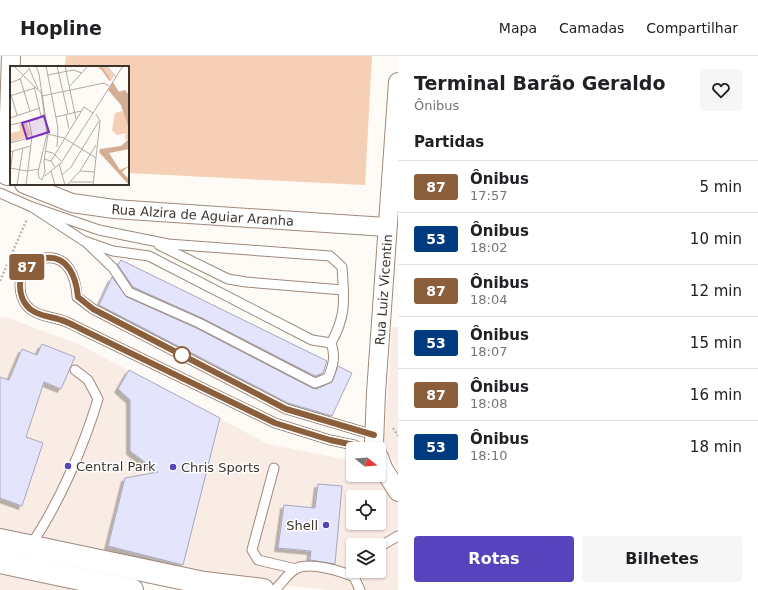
<!DOCTYPE html>
<html lang="pt">
<meta charset="utf-8">
<style>
:root{--surface:#fff;--page:#f6f6f6;--text:#202124;--muted:#757577;--line:#e0e0e0;--accent:#5743bb}
body{margin:0;font-family:"DejaVu Sans",sans-serif;background:var(--page);color:var(--text);height:100vh;display:flex;flex-direction:column;font-size:15px;white-space:nowrap}
*{box-sizing:border-box;margin:0}
p{font-size:13px;color:var(--muted)}
.icon{flex:none;width:22px;height:22px;fill:none;stroke:currentColor;stroke-width:2;stroke-linecap:round;stroke-linejoin:round}
.map{position:relative;flex:1;overflow:hidden}
.side{display:flex;flex-direction:column;background:var(--surface);width:360px}
.side>*{flex:none}
.badge{padding:0 8px;border-radius:3px;font-size:14px;line-height:26px}
.needle{width:26px;rotate:107deg}
.buttons{position:absolute;left:346px;top:386px;display:grid;gap:8px}
.buttons a{display:grid;place-items:center;width:40px;height:40px;border-radius:4px;background:var(--surface);box-shadow:0 1px 3px #0004;font-size:20px}
.map>.badge{position:absolute;translate:-50% -50%;box-shadow:0 0 0 2px #fff}
h2{padding:0 16px;font-size:15px;line-height:36px}
.round{display:grid;place-items:center;flex:none;width:42px;height:42px;border-radius:4px;background:var(--page)}
.headline{display:flex;align-items:center;justify-content:space-between;height:68px;padding:0 16px}
h1{font-size:19px;font-weight:800;line-height:30px}
.button{display:flex;gap:8px;margin-top:auto;padding:8px 16px}
.button a{flex:1;height:46px;border-radius:4px;background:var(--accent);color:#fff;font-size:16px;font-weight:800;line-height:46px;text-align:center}
.button a+a{background:var(--page);color:var(--text)}
ul{padding:0;list-style:none}
li{display:flex;align-items:center;gap:12px;height:52px;padding:0 16px;border-top:1px solid var(--line)}
li div{flex:1}
li b{display:block;font-size:15px}
li em{font-style:normal}
li .badge{min-width:44px;font-weight:700;text-align:center}
header{display:flex;align-items:center;gap:24px;box-sizing:border-box;height:56px;padding:0 20px;background:var(--surface);border-bottom:1px solid var(--line)}
header strong{font-size:19px}
nav{display:flex;gap:22px;margin-inline-start:auto;font-size:14px}
main{display:flex;flex:1;min-height:0}
.map>svg:first-child{display:block}
.built{fill:#f9ece4;fill-rule:evenodd}
.green{fill:#f5cfb6}
.building{fill:#e4e4fd;stroke:#a7a8bf;filter:url(#shadow)}
.lines{fill:none;stroke-linecap:round;stroke-linejoin:round}
.lane-casing{stroke:#9e897b;stroke-width:11}
.street-casing{stroke:#9e897b;stroke-width:20}
.primary-casing{stroke:#9e897b;stroke-width:24}
.path{stroke:#bdb7b3;stroke-width:2.5;stroke-dasharray:2 2;stroke-linecap:butt}
.lane{stroke:#fff;stroke-width:9}
.street{stroke:#fff;stroke-width:18}
.primary{stroke:#fff;stroke-width:22}
.line-casing{stroke:#fff;stroke-width:9}
.line{stroke:#8b5e3c;stroke-width:6}
.stop-dot{fill:#fff;stroke:#8b5e3c;stroke-width:2}
.poi-dot{fill:#5743bb;stroke:#fff;stroke-width:1.5}
.labels{text-anchor:middle;stroke-width:3;stroke-linejoin:round;paint-order:stroke}
.street-label{font-size:13px;fill:#3d342e;stroke:#fff}
.poi-label{font-size:13px;fill:#3d342e;stroke:#fff;text-anchor:start}
.inset-river{fill:none;stroke:#d6b096;stroke-width:2}
.inset-road{fill:none;stroke:#b1aba6;stroke-width:1}
.view{fill:#7b2cbf;fill-opacity:0.15;stroke:#7b2cbf;stroke-width:2}
.inset-edge{fill:none;stroke:#3d342e;stroke-width:2}
</style>
<header>
<strong>Hopline</strong>
<nav><a>Mapa</a><a>Camadas</a><a>Compartilhar</a></nav>
</header>
<main>
<div class="map">
<svg width="398" height="534" viewBox="0 0 398 534">
<defs>
<filter id="shadow"><feDropShadow dx="-3.5" dy="3.5" stdDeviation="0" flood-color="#0004"/></filter>
</defs>
<rect width="100%" height="100%" fill="#fefaf6"/>
<g class="built">
<path d="M0,261L9,262L80,289L268,388L353,405V419H376L386,428L398,449V534H330L232,524L0,476ZM353,441H379V467H353ZM353,489H379V515H353Z"/>
<path d="M392,271H398V413L384,392Z"/>
<path d="M0,514L131,534H0Z"/>
</g>
<path class="green" d="M66,0H372L365,129L128,117V11H65Z"/>
<g class="building">
<path d="M121,204L327,305L323,317L315,320L202,262L133,231L118,209Z"/>
<path d="M112,221L127,241L196,272L312,332L317,333L332,326L338,310L352,317L332,360L288,347L99,249Z"/>
<path d="M42,288L75,301L61,333L44,326L26,381L43,387L22,450L0,442V321L9,324L22,293L37,299Z"/>
<path d="M129,314L220,362L183,509L108,490L125,422L158,416L130,395V344L118,333Z"/>
<path d="M318,428L342,430L335,508L310,504L311,495L278,492L284,449L315,452Z"/>
</g>
<g class="lines">
<g class="lane-casing">
<g id="lane">
<path d="M0,137L32,151"/>
<path d="M32,151L99,174L168,188L330,200L342,211C344,242 347,259 331,287L312,284L149,200L113,195L84,185Z"/>
<path d="M87,187L113,212L129,236L199,267L315,327L328,322C333,310 336,300 331,287"/>
<path d="M159,189L228,223L246,226L343,234"/>
<path d="M361,393L354,389L330,384L275,367L81,273C75,270 68,266 61,264C50,260 40,261 30,253C15,240 17,212 36,203C38,202 42,202 45,202C68,199 76,221 77,241L93,253L286,353L374,379"/>
<path d="M274,412L252,494L258,504L296,513"/>
<path d="M30,490C58,450 84,390 98,343L88,324L75,314"/>
<path d="M379,491L398,480"/>
<path d="M275,534C281,528 289,516 297,512C311,506 341,515 354,521L360,534"/>
</g>
</g>
<g class="street-casing">
<g id="street">
<path d="M7,120L11,0"/>
<path id="s1" d="M24,128L72,147L114,153L386,171"/>
<path id="s2" d="M376,393L374,388L376,337L398,26"/>
<path d="M379,401L383,412L398,436"/>
</g>
</g>
<g class="primary-casing">
<g id="primary">
<path d="M0,484L204,527L263,534"/>
<path d="M0,506L132,534"/>
</g>
</g>
<g class="path">
<path d="M0,225L27,163"/>
<path d="M393,372L398,380"/>
</g>
<use href="#lane" class="lane"/>
<use href="#street" class="street"/>
<use href="#primary" class="primary"/>
</g>
<g class="lines">
<g class="line-casing">
<path id="line" d="M361,393L354,389L330,384L275,367L81,273C75,270 68,266 61,264C50,260 40,261 30,253C15,240 17,212 36,203C38,202 42,202 45,202C68,199 76,221 78,241L93,253L286,353L374,379"/>
</g>
<use href="#line" class="line"/>
</g>
<circle class="stop-dot" cx="182" cy="299" r="8"/>
<g class="poi-dot">
<circle cx="68" cy="410" r="4"/>
<circle cx="173" cy="411" r="4"/>
<circle cx="326" cy="469" r="4"/>
</g>
<g class="labels">
<g class="street-label">
<text dy="5" stroke="none"><textPath href="#s1" startOffset="183">Rua Alzira de Aguiar Aranha</textPath></text>
<text dy="5" stroke="none"><textPath href="#s2" startOffset="160">Rua Luiz Vicentin</textPath></text>
</g>
<g class="poi-label">
<text x="76" y="415">Central Park</text>
<text x="181" y="416">Chris Sports</text>
<text x="318" y="474" text-anchor="end">Shell</text>
</g>
</g>
<g transform="translate(10 10)">
<rect width="119" height="119" fill="#fefaf6"/>
<path d="M86,0H95L104,10L100,16L93,5ZM113,45L119,63V74L115,73L116,67L107,69L102,64L105,47ZM17,57L21,69L0,77V67L10,65L9,59Z" fill="#f5cfb6"/>
<path d="M103,16L109,26L115,24L119,29V83L99,87L110,104L119,100L112,106L119,113V119L89,86L90,83L111,80L119,73V63L111,39L98,24Z" fill="#d4ae94"/>
<path class="inset-river" d="M90,0L100,14M102,19L109,33L119,43"/>
<path class="inset-road" d="M4,0L31,27M26,0L29,8L38,68L34,95L35,106L32,114L29,112L28,106L37,68L31,24M36,0L48,62L47,81M47,0L58,48M55,0L66,53M96,0L106,11M19,2L28,23M38,9L63,4L72,7M10,12L20,45M0,17L10,13L19,3M24,20L31,50M60,20L78,0M0,25L7,49M0,30L25,22M32,30L94,17L99,20M56,49L59,63M46,51L71,45M0,52L30,42M0,59L28,53L34,48M38,68L54,72L86,92M0,77L22,71M35,85L43,87L51,95M0,86L20,80M34,93L41,95L45,101M41,95L74,41L83,47M49,98L55,119M0,102L17,105L29,103M41,105L45,119M70,105L84,106M0,106L3,85M52,109L61,101L89,55M35,110L51,97L113,0M61,116H83M7,119L13,82M16,119L22,70L19,55M57,119L70,105L86,79M83,119L90,55L86,48"/>
<path class="view" d="M34,50L39,66L17,73L12,57Z"/>
<rect width="119" height="119" class="inset-edge"/>
</g>
</svg>
<div class="buttons">
<a><svg class="needle" viewBox="-14 -14 28 28"><path d="M0-13l5 13h-10z" fill="#e53935"/><path d="M0 13l5-13h-10z" fill="#757577"/></svg></a>
<a><svg class="icon" aria-label="locate" viewBox="0 0 24 24"><circle cx="12" cy="12" r="6"/><path d="M12 2v4M12 18v4M2 12h4M18 12h4"/></svg></a>
<a><svg class="icon" aria-label="layers" viewBox="0 0 24 24"><path d="M12 4l9 5-9 5-9-5zM3 14l9 5 9-5"/></svg></a>
</div>
<b class="badge" style="left:27px;top:211px;background:#8b5e3c;color:#fff">87</b>
</div>
<section class="side">
<div class="headline"><div><h1>Terminal Barão Geraldo</h1><p>Ônibus</p></div><a class="round"><svg class="icon" aria-label="heart" viewBox="0 0 24 24"><path d="M12 20l-8-8c-3-5 5-10 8-4 3-6 11-1 8 4z"/></svg></a></div>
<h2>Partidas</h2>
<ul>
<li><span class="badge" style="background:#8b5e3c;color:#fff">87</span><div><b>Ônibus</b><p>17:57</p></div><em>5 min</em></li>
<li><span class="badge" style="background:#003b80;color:#fff">53</span><div><b>Ônibus</b><p>18:02</p></div><em>10 min</em></li>
<li><span class="badge" style="background:#8b5e3c;color:#fff">87</span><div><b>Ônibus</b><p>18:04</p></div><em>12 min</em></li>
<li><span class="badge" style="background:#003b80;color:#fff">53</span><div><b>Ônibus</b><p>18:07</p></div><em>15 min</em></li>
<li><span class="badge" style="background:#8b5e3c;color:#fff">87</span><div><b>Ônibus</b><p>18:08</p></div><em>16 min</em></li>
<li><span class="badge" style="background:#003b80;color:#fff">53</span><div><b>Ônibus</b><p>18:10</p></div><em>18 min</em></li>
</ul>
<div class="button"><a>Rotas</a><a>Bilhetes</a></div>
</section>
</main>
